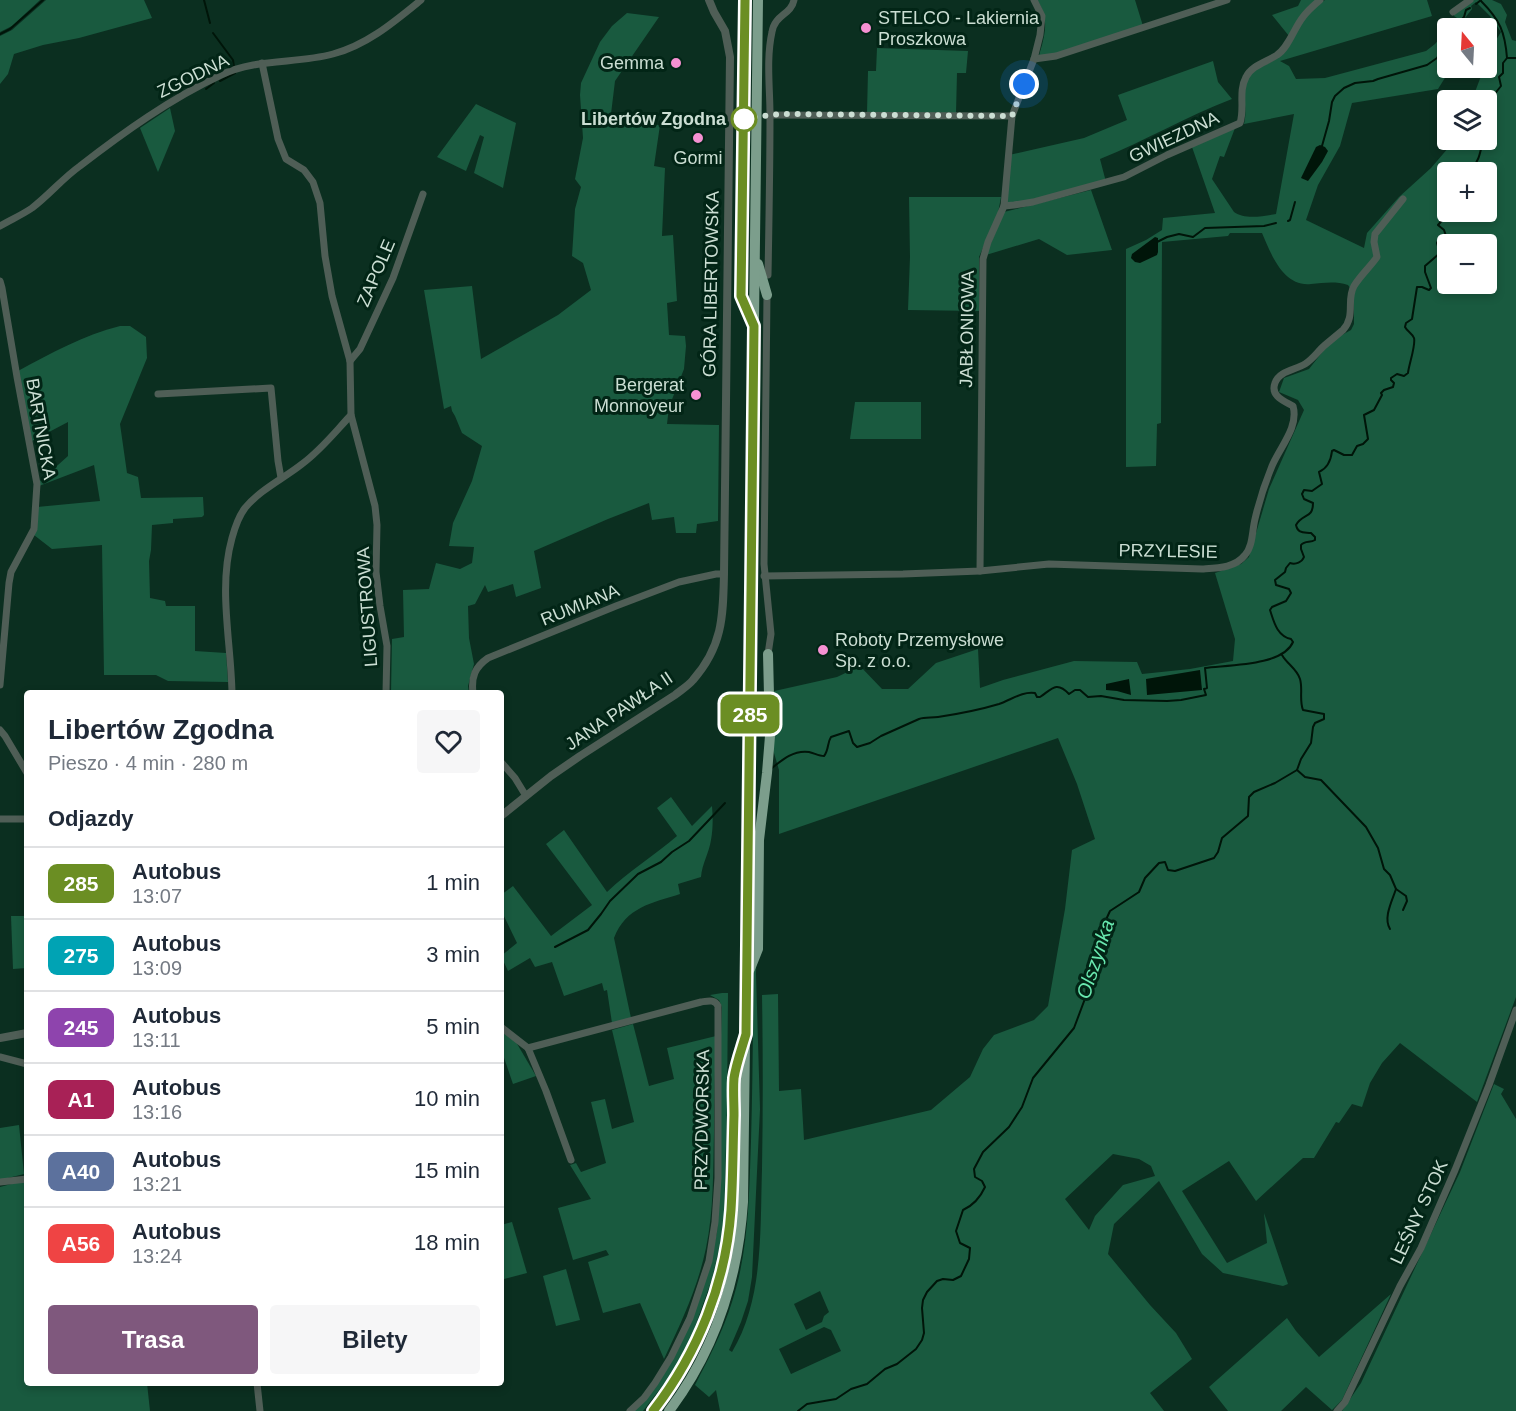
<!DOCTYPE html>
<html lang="pl">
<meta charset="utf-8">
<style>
:root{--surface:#fff;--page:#f6f6f7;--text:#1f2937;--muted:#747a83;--line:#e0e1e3;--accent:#7f587d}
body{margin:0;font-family:Helvetica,sans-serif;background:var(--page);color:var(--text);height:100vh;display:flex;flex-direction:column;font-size:22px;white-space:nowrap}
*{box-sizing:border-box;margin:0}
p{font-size:20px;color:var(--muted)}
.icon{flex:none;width:33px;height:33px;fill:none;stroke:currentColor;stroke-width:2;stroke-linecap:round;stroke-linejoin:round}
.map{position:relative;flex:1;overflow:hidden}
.drawer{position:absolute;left:24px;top:690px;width:480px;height:696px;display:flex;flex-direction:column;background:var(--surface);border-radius:6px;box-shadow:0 3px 9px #0003}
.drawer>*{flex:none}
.badge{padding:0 12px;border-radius:9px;font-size:21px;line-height:39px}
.needle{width:39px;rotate:342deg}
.controls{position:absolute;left:1437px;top:18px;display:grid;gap:12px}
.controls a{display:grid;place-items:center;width:60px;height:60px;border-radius:6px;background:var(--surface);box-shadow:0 3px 9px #0003;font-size:30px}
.you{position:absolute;width:30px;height:30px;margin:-15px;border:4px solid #fff;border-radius:50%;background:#1a73e8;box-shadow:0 0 0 9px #1a73e833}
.map>.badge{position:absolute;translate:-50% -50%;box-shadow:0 0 0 3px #fff}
h2{padding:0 24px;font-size:22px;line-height:54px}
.round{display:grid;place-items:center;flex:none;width:63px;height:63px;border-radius:6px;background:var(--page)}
.overview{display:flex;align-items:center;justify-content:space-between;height:102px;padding:0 24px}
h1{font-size:28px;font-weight:600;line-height:45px}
.action{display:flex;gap:12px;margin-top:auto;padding:12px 24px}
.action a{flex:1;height:69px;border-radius:6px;background:var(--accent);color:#fff;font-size:24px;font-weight:600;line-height:69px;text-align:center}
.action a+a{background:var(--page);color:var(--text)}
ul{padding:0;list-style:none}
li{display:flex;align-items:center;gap:18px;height:72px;padding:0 24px;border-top:2px solid var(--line)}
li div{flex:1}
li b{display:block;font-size:22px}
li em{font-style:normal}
li .badge{min-width:66px;font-weight:700;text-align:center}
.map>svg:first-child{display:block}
.green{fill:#195a3f;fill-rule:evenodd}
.water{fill:#001509}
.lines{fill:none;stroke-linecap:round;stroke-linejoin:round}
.stream{stroke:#001509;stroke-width:2}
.minor{stroke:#4f5e56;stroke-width:7}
.tertiary{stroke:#4f5e56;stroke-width:8}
.trunk{stroke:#7c9e8c;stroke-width:10}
.line-casing{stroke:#fff;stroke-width:14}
.line{stroke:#6b8e23;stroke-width:9}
.walk{stroke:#cbded3;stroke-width:6;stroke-dasharray:0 10.8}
.poi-dot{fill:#f591d2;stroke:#022516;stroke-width:2}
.stop-dot{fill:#fff;stroke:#6b8e23;stroke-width:3}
.labels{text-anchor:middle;stroke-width:6;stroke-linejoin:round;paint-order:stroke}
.poi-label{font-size:18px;fill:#cbded3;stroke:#022516;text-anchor:start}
.street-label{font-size:18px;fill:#cbded3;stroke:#022516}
.stop-label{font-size:18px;font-weight:bold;fill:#cbded3;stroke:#022516;text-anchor:end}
.water-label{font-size:20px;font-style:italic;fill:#68e8af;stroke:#022516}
</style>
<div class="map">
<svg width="1516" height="1411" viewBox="0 0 1516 1411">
<rect width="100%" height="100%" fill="#0b2f20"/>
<g class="green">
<path d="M0,0H40L12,26L0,32Z"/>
<path d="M46,0H144L152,18L79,38L43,45L14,54L8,74L0,84V36L12,30Z"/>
<path d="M1037,0H1135L1143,26L1059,53L1039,56C1045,35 1050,19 1037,0Z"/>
<path d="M1301,0H1317L1289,36L1272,15L1298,6Z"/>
<path d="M1325,0H1427L1432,16L1280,61L1289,66L1296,79L1325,78L1426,51L1435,44L1448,29V68H1449L1448,73L1438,89L1352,103L1340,146L1318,185L1306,220L1364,248L1367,233L1399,197L1431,168L1455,140H1486V100H1472L1484,68H1486C1487,54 1494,43 1501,32L1490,16L1476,2L1471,6L1472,9L1461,23L1459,28H1448L1457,18L1454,16L1453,10L1465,0H1492L1501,4L1507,15L1505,22L1512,40L1516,41V997L1477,1102L1400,1043L1382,1063L1370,1083L1362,1107L1352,1104L1339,1123L1336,1122L1314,1158H1303L1256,1201L1229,1161L1182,1191L1227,1263L1267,1243L1264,1213L1288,1284L1283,1286L1223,1273L1202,1254L1159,1181L1114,1224L1108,1254L1150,1305L1176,1333L1192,1359L1150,1393L1164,1411H720L716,1390L709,1397L695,1385C709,1358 723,1331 732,1302C749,1250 749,1195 751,1141C753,1072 753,1004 754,936H757L756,974L760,1109L752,1277L748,1301L741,1322L729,1350L732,1352C764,1299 760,1229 762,1169C763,1111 763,1053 762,995L778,994L779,1091L801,1089L804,1140L931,1110L970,1077L983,1049L994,1035L1034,1020L1048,1006L1065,909L1072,850L1095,839L1077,784L1058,738L779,834V770L772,746L770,692L837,677L860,666L882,689H908L936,663L978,649L980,688L1003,680L1074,661L1137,662L1142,674L1190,669L1233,661L1235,639L1215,573L1241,564L1249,557L1269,489L1304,410L1298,400L1279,392L1284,378L1309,369L1331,341L1351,330L1354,324V294L1348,285C1335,281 1324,283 1311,284C1283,287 1271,254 1262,233H1230L1228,236L1162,242L1161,423L1157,424L1156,466L1126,467V249L1146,240L1162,230L1163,218L1215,213L1192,147L1235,128L1224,157L1220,156L1212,179L1234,212C1245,220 1263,216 1276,214L1294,114L1244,124C1248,110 1241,93 1248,78C1255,65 1269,66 1278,57C1295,38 1303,13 1325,0ZM1448,172H1486V212H1448ZM1448,244H1486V284H1448ZM1113,1154L1139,1159L1151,1166L1155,1176L1123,1185L1095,1216L1089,1230L1065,1199ZM820,1291L829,1312L824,1316L822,1322L806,1330L794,1304ZM824,1327L831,1330L841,1351L791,1374L779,1349Z"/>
<path d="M627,13L659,17L615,81L611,114H603V123L660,125L654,166L665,168L662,236L673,235L677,301L667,303L669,335L685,336L686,346L684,369L669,407L667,424L719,425L718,521L697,524L696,533H676L674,517L652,520L649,503L608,519L534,551L541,588L516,597L513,584L488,592L485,585L475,604L468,606L469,638L474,664L468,686L469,693H391L392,639L404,637L403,590L429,589L436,563L460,569L472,563L474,547L449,546L453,523L472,481L482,446L462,433L455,416L452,411L451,406L444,409L424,290L472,286L481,359L558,315L591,290L583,263L572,256L575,209L581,187L575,179L583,138L580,95L581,83L600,42L612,26Z"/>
<path d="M877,48L968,51L966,73H957L956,113H867L868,71H876Z"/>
<path d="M1213,61L1218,82L1232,99C1187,116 1145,141 1100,159L1106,182L1004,206L1009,155L1084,138L1127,120L1118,95Z"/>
<path d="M476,104L516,123L503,188L474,173L484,137L480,135L466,171L437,157Z"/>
<path d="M170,108L175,131L158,172L140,128Z"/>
<path d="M1091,190L1112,250L1067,255L1039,239L986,255L1004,212Z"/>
<path d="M909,197H1001L998,213L979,257V311L908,310L910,257Z"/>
<path d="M120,326H130L146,337L147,358L120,424L127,473L138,477L141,498L203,497L204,515L202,517L173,519V523L152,525L151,550L149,561L150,598L165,601L166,606H195V651L226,653L228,682L168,681L156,675H104L102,545L52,549L34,535L37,507L100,501L94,465L39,486V482L68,456V422L32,441L18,371C51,353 84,335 120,326Z"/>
<path d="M855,402H921V439H850Z"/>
<path d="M671,797L692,826L712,806C713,818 713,829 711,840C709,853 702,864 701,877L678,884L680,894C652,903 626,907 614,938L631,1018L612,1023L607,990L604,991L602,983L564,996L552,962L535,967L530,958L508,971L501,956L517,943L501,910V895L513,886L551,936L592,905L546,844L564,830L607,892C629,871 655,855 677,836L657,808Z"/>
<path d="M11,916H27V968L13,969Z"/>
<path d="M722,993H728L727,1110L724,1218L720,1245L712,1279L691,1338L673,1372L643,1411H634L652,1392L708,1272L717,1232L719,1204L720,1062L722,1007L719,1000L710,995Z"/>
<path d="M633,1024L649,1086L674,1079L667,1048L716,1036C715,1068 714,1101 714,1133C713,1171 714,1210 706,1248C698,1287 681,1323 664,1359L640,1303L603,1313L588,1262L609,1255L606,1250L573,1260L558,1208L591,1199L570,1165L576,1163L581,1172L606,1163L591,1102L605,1099L612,1129L634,1122L612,1030Z"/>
<path d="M501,1031L516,1042L536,1076L513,1084L501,1049Z"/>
<path d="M1494,1084L1504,1089L1501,1094L1516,1119V1411H1342L1361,1383L1460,1172Z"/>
<path d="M19,1125L24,1174L0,1180V1128Z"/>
<path d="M27,1182V1383H147L150,1411H0V1187L15,1183Z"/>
<path d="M512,1222L527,1273L504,1279L501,1270V1225Z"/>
<path d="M566,1269L580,1320L556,1326L543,1276Z"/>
<path d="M1391,1294L1342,1400L1332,1410L1306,1387L1281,1411H1228L1209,1387L1287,1318L1296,1331L1319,1357Z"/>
</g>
<g class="water">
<path d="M1320,145L1325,147L1328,151L1322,162L1308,181L1301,178L1316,147Z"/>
<path d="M1155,237L1158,238V252L1157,255L1140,263L1135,262L1131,258L1132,254Z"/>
<path d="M1200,670L1202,690L1147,695L1146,679Z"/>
<path d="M1129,679L1131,695L1117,691L1106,690V684Z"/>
</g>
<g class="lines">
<g class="stream">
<path d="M204,0L210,23"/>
<path d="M1481,1C1500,20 1505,32 1507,58L1503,63V73L1499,77L1501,86L1493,96L1491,115L1486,126"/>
<path d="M1476,4L1481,0"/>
<path d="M1454,28L1464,17L1466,10L1470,8"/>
<path d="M213,33L233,60L234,67"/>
<path d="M0,34L10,29L43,0"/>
<path d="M1507,58H1516"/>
<path d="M220,81L235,73"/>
<path d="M206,89L214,83"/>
<path d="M1322,146L1329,121L1332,102L1335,96L1344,88L1355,83L1373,81L1378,79L1427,65L1437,58L1448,40"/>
<path d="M1470,172C1479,161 1480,154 1483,140"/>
<path d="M1288,221L1290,220L1295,202"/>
<path d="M1157,242L1167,237L1179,234L1193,237L1205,228L1264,226L1276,223"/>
<path d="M772,768C783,759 794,750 809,752C814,753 819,756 824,756C829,750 827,743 831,737L849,731L853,743L857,747L870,743L881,736L919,719C925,717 931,718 938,717C958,714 979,710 999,704C1011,700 1022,691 1035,693L1037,697H1040C1051,690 1056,680 1069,694L1075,690H1080L1088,697L1101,696L1124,700L1167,701L1181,700L1206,695L1204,689L1207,688L1205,668C1228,665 1283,666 1293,642L1291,639C1277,636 1274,622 1270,610L1272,607L1286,601L1291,593L1289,589L1276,585L1275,580L1285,572L1286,568L1290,563C1296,565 1302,562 1304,557L1301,549V545C1305,540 1310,543 1315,540V537L1311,533C1304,532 1298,534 1296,525C1303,513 1313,519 1313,503L1304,499L1302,494L1304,490L1312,491L1322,484L1319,472C1328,468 1331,460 1332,451L1334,450L1344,455H1352L1357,446L1363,444L1368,439L1364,415L1374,410L1382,395L1381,393L1384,390L1393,387L1394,383L1391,380V378L1397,374L1404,376L1408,373C1409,364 1416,345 1414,338C1412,333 1407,331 1405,327L1406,323L1412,319L1417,287H1422L1429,290L1431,288L1425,272V266L1440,253L1437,243L1439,239L1445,238L1446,236L1444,230L1438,225L1447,215H1458V212"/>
<path d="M1297,770L1305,777L1321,780L1366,827L1378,848L1384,869L1390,875L1396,889L1406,896L1407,901L1403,910"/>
<path d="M1390,929C1383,918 1392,901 1396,889"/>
<path d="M555,947L588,930L601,914L610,901L638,874L661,862L672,852L689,841L725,803"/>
<path d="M798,1411L807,1404L836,1399L851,1389L867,1384L885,1369L897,1364L916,1349L922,1340L924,1333L922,1308L923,1300L927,1292L937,1281L943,1279L953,1280L961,1276L969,1259L970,1248L960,1243L956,1231L963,1210C974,1205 980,1198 985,1187L982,1181L975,1177L974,1169L983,1152L1009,1127L1022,1107L1033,1078L1074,1028L1086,996L1087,982L1104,924L1110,911L1139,892L1145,878L1159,863L1165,862L1168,870L1175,871L1214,858L1218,852L1222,838L1248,816L1249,797L1254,792L1275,783L1297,770L1301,759L1311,743L1313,727L1315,723L1324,719V714L1303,710C1299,700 1303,689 1300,679C1297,669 1287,664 1282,655"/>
</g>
<g class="minor">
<path d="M1453,12L1470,0"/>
<path d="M1034,59L1056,56L1227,0"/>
<path d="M770,115L1012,116"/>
<path d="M1004,206L1014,205L1033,202L1124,177L1167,155L1240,123C1245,108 1238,92 1246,77C1252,65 1267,62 1277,55C1289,47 1294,28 1303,17C1308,10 1314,5 1320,0"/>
<path d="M0,226C10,220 22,215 32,208C49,195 63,178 80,166C124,132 170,99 221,75C256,58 297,64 333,54C367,45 394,22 421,0"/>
<path d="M768,275C769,222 770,168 770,115C770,88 766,59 772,32C775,14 791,15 794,0"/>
<path d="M0,281L2,288L17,377L37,484L34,529L11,572L9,583L0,685"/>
<path d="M767,295L764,564L771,634L768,654"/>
<path d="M350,361L360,349L393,278L423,194"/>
<path d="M158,394L271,388L278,461L281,478"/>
<path d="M351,415L375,506L377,525L376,572L380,606L387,646L386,693"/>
<path d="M980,571L983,259L988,242L1004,206L1012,116L1034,59L1040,35L1042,16L1034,0"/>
<path d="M764,576L903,574L980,571L1049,564L1202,569C1217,568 1235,568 1245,555C1253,546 1252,531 1255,519C1259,502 1265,483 1272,466C1280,447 1299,427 1293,406C1284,401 1270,396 1275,383C1279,371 1295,370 1305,364C1313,359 1318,351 1325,345C1331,340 1337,335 1343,330C1356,316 1346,300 1354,286C1360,276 1370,267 1377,257L1374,242L1375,234L1403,199"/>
<path d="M232,693C231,641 218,588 232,538C235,527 238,517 245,508C261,489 283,479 302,464C321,450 335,432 351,415L350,361L332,296L325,256L320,203L313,182L304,170L286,159L278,139L262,63"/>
<path d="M473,693C471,677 475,667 488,658L616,606L679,582L716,574H724"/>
<path d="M0,730L5,736L27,773"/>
<path d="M501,762L515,778L526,796"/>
<path d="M0,819H27"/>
<path d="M501,1027L528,1048L546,1091L571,1160"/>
<path d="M528,1048L701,1002C708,1001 715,999 718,1006V1178L715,1222L709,1261L690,1318L671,1357L655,1383L644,1398L630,1411"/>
<path d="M0,1057L27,1064"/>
<path d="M0,1182L27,1179"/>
<path d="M257,1383L260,1411"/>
<path d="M1337,1411L1345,1402L1400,1286L1421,1248L1455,1170L1489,1085L1516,1010"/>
</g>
<g class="tertiary">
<path d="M501,816L551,776L580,756L675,695C681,690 688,686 693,680C723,646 723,616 724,574L730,57L725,31L714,12L709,0"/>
<path d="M0,1038L27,1033"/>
</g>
<g class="trunk">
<path d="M745,0L741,296L752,322"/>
<path d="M758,264L767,295"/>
<path d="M750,969L758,949L759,840L767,773L770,736L768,654"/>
<path d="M653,1411C703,1347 729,1271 732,1190C733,1164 733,1138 734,1112C734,1100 733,1087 735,1075C736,1066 740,1058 742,1049"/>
<path d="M669,1411C715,1350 738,1278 743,1202L758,0"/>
</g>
</g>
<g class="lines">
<g class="line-casing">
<path id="line" d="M653,1411C698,1353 726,1283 731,1210C733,1178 733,1146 734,1115C734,1102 733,1090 734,1078C736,1064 742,1048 746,1034L754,326L741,296L745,0"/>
</g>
<use href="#line" class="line"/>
<path class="walk" d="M744,119L770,115L784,114L1012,116L1024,84"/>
</g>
<g class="poi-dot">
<circle cx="866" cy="28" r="6"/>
<circle cx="676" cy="63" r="6"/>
<circle cx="698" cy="138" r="6"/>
<circle cx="696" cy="395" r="6"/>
<circle cx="823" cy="650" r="6"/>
</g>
<circle class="stop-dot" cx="744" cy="119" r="12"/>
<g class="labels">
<g class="poi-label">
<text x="878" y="24">STELCO - Lakiernia<tspan x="878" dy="21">Proszkowa</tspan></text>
<text x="664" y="69" text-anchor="end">Gemma</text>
<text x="698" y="164" text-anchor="middle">Gormi</text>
<text x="684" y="391" text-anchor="end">Bergerat<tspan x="684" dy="21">Monnoyeur</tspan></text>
<text x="835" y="646">Roboty Przemysłowe<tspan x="835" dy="21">Sp. z o.o.</tspan></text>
</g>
<g class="street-label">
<text transform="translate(193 76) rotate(-26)" y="6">ZGODNA</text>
<text transform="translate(1174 137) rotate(-25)" y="6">GWIEZDNA</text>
<text transform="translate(376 273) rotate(-67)" y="6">ZAPOLE</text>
<text transform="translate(711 284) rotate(-89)" y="6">GÓRA LIBERTOWSKA</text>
<text transform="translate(967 329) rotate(-89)" y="6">JABŁONIOWA</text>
<text transform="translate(41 429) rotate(80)" y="6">BARTNICKA</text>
<text transform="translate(1168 551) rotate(1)" y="6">PRZYLESIE</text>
<text transform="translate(580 605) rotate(-22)" y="6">RUMIANA</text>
<text transform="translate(367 607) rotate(-94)" y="6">LIGUSTROWA</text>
<text transform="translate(619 711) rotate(-34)" y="6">JANA PAWŁA II</text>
<text transform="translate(702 1120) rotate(-89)" y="6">PRZYDWORSKA</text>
<text transform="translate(1419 1212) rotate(-65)" y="6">LEŚNY STOK</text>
</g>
<g class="stop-label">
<text x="726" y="125">Libertów Zgodna</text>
</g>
<g class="water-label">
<text transform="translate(1095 959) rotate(-72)" y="7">Olszynka</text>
</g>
</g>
</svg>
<div class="controls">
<a><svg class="needle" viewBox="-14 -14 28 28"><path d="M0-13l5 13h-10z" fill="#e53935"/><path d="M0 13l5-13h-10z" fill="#747a83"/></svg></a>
<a><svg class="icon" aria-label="layers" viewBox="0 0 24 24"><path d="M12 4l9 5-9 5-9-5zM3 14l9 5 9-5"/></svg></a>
<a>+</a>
<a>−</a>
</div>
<div class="you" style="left:1024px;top:84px"></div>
<b class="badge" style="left:750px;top:714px;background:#6b8e23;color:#fff">285</b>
<section class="drawer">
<div class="overview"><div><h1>Libertów Zgodna</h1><p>Pieszo · 4 min · 280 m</p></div><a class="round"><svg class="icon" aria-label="heart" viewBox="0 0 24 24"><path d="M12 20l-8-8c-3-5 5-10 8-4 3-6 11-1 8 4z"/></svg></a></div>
<h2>Odjazdy</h2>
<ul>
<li><span class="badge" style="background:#6b8e23;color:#fff">285</span><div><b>Autobus</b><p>13:07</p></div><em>1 min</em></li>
<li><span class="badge" style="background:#00a3b4;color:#fff">275</span><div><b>Autobus</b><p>13:09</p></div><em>3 min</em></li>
<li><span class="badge" style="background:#8e44ad;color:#fff">245</span><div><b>Autobus</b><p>13:11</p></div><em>5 min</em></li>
<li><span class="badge" style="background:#a82156;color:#fff">A1</span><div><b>Autobus</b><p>13:16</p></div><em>10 min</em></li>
<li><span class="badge" style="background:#5c719d;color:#fff">A40</span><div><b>Autobus</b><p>13:21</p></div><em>15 min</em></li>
<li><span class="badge" style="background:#ef4444;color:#fff">A56</span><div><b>Autobus</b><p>13:24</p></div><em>18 min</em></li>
</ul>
<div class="action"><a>Trasa</a><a>Bilety</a></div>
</section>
</div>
